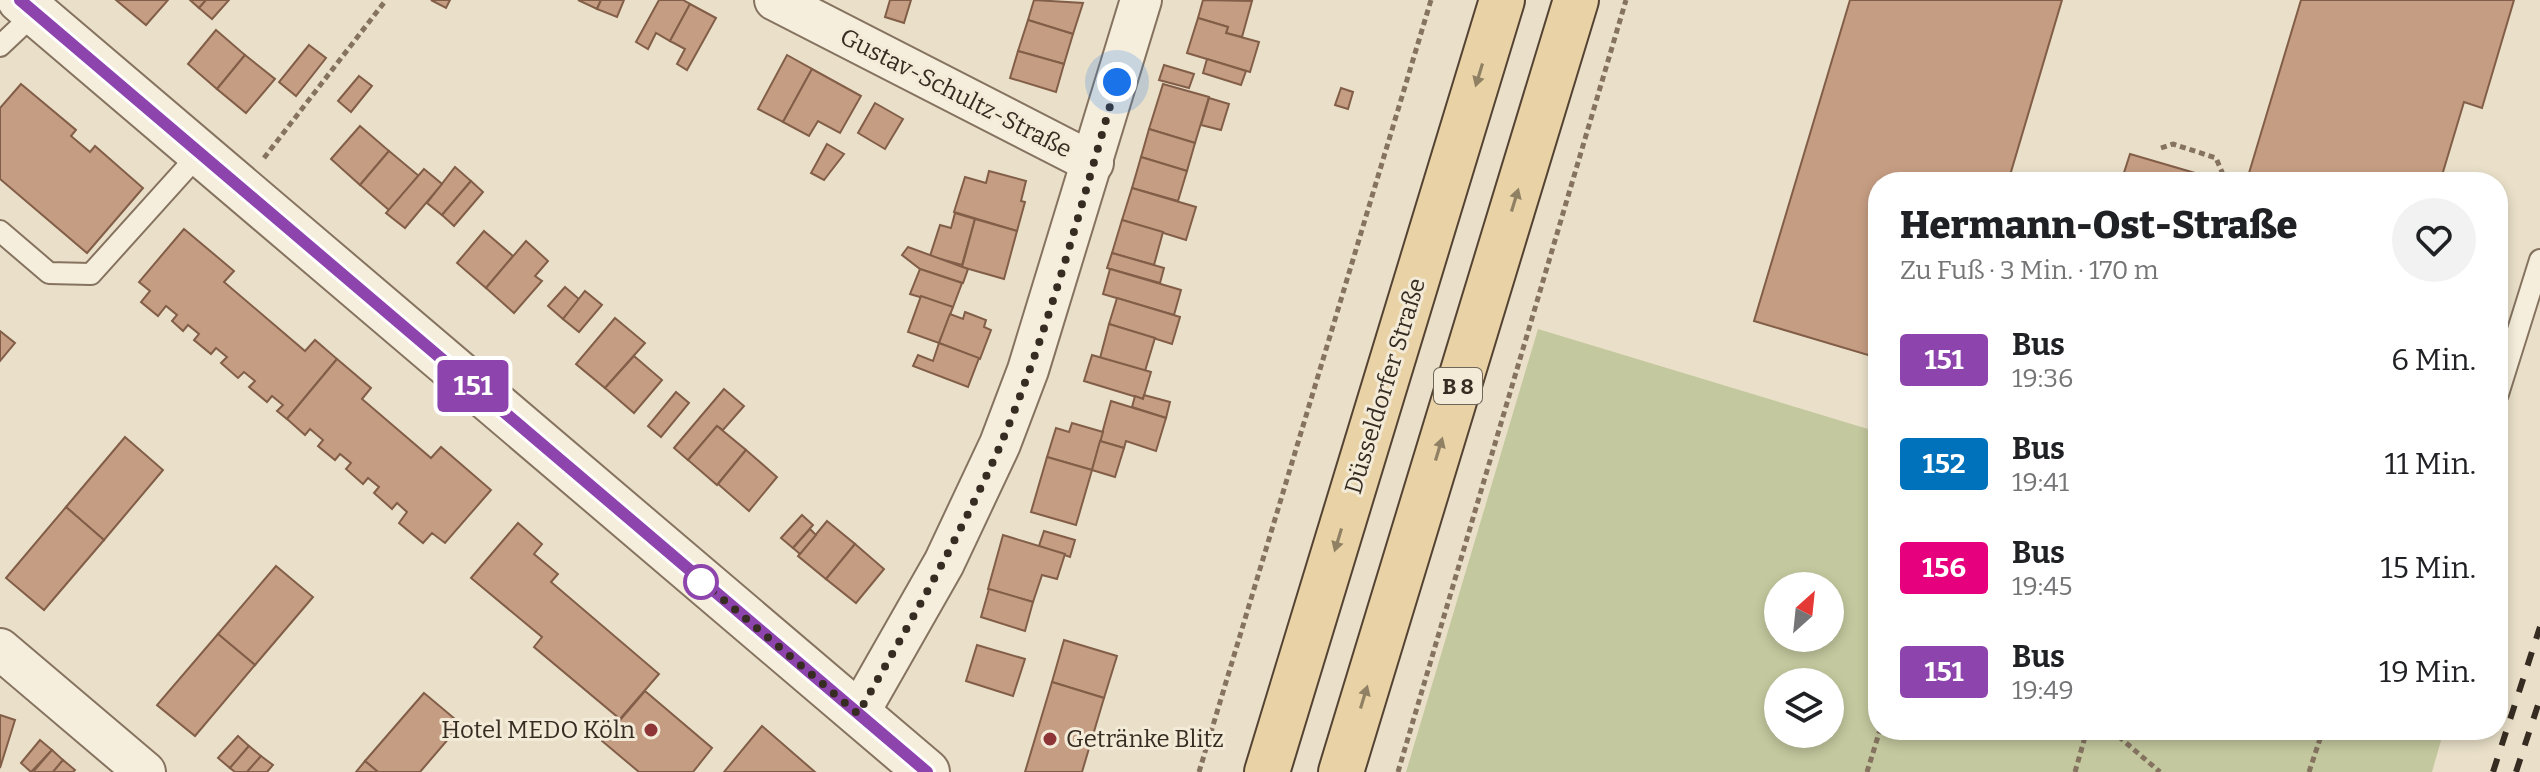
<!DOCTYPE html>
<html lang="de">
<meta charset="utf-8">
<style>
:root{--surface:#fff;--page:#f2f2f2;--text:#202124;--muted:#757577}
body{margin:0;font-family:Bitter,serif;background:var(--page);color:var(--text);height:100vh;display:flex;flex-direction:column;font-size:30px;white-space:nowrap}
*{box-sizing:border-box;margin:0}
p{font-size:26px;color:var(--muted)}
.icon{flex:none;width:44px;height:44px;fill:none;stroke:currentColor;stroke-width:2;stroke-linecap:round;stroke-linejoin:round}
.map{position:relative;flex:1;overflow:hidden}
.details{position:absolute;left:1868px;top:172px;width:640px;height:568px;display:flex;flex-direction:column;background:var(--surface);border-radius:32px;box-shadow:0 4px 12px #0003}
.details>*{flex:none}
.badge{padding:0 16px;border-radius:6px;font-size:28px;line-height:52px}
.needle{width:52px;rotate:27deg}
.tools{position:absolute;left:1764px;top:572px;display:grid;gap:16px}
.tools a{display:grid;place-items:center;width:80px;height:80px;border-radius:50%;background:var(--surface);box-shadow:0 4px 12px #0003;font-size:40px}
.you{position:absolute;width:40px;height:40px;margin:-20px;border:6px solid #fff;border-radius:50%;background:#1a73e8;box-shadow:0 0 0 12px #1a73e833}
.map>.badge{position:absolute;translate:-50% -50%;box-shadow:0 0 0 4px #fff}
.round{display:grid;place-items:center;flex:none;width:84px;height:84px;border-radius:42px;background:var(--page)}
.head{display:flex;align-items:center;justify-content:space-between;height:136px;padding:0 32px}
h1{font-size:38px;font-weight:800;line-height:60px}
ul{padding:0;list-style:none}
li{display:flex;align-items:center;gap:24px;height:104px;padding:0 32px}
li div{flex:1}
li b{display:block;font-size:30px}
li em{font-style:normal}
li .badge{min-width:88px;font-weight:700;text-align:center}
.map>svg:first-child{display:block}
.green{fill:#c3c89e;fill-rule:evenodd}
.building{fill:#c59d83;stroke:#825e48;stroke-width:2}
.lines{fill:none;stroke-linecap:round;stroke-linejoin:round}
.service-casing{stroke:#857360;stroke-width:24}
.minor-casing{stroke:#857360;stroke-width:44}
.tertiary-casing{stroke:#857360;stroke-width:48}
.primary-casing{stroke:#544233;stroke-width:48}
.path{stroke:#857360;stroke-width:5;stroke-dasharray:6 4;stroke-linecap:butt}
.service{stroke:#f6eedc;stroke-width:20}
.minor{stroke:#f6eedc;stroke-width:40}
.tertiary{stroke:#f6eedc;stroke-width:44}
.primary{stroke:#e9d3a6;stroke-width:44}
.rail{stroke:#372c22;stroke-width:6;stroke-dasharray:14 14;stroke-linecap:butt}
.oneway{fill:#908064}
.line-casing{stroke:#fff;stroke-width:18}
.line{stroke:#8e44ad;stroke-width:12}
.walk{stroke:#372c22;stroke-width:8;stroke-dasharray:0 14.4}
.stop-dot{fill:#fff;stroke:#8e44ad;stroke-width:4}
.poi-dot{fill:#8e3637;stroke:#f3ebd8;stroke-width:3}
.labels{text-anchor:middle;stroke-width:6;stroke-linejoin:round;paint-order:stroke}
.shield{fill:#f3ebd8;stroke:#6f6559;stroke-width:2}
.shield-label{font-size:22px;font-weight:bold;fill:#372c22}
.street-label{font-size:24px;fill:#372c22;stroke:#f3ebd8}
.poi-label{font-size:24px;fill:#372c22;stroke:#f3ebd8;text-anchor:end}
</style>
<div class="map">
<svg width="2540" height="772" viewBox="0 0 2540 772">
<rect width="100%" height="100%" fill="#eae0c9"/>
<path class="green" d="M1538,329L1878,432V730H2444L2432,772H1406ZM1830,586V638H1778V586ZM1778,682H1830V734H1778Z"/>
<g class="building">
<path d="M116,0H168L146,25Z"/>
<path d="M190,0H206L199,8Z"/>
<path d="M206,0H229L212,19L199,8Z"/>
<path d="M431,0H450L446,8Z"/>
<path d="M578,0H601L597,9Z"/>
<path d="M601,0H624L617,17L597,9Z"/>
<path d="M659,0H683L690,4L670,41L656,33L648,49L636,42Z"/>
<path d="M890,0H911L904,23L885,17Z"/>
<path d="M1034,0L1083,3L1073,34L1028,20Z"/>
<path d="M1203,0L1252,1L1242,37L1226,33L1228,27L1198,18Z"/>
<path d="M1850,0H2062L2008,182H1878V358L1754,321Z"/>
<path d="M2301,0H2514L2482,108L2464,102L2440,182H2278L2249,173Z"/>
<path d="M690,4L716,18L687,70L677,64L685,49L670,41Z"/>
<path d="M1198,18L1228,27L1226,33L1259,42L1250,72L1187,53Z"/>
<path d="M1028,20L1073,34L1064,64L1018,51Z"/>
<path d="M216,30L245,55L217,89L188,64Z"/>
<path d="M309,45L326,58L296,96L279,82Z"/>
<path d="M1018,51L1064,64L1056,92L1010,78Z"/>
<path d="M245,55L275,79L246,113L217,89Z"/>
<path d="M787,55L812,69L783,122L758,109Z"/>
<path d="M1207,59L1246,71L1241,85L1203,73Z"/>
<path d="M1164,65L1194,74L1189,88L1159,80Z"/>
<path d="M812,69L861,96L840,133L818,121L809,136L783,122Z"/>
<path d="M359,76L372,86L351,112L338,101Z"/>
<path d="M21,84L76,130L71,136L90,152L95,146L143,188L87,253L0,179V108Z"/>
<path d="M1163,84L1209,97L1195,143L1149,129Z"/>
<path d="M1341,88L1353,92L1348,109L1335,105Z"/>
<path d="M1209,98L1229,104L1221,130L1201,125Z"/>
<path d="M875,103L903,119L885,149L858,133Z"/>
<path d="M360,126L389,151L360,185L331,159Z"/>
<path d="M1149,129L1195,143L1187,171L1141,157Z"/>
<path d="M827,144L844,154L824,180L811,173Z"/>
<path d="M389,151L419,176L389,210L360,185Z"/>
<path d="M2130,154L2195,173L2192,182H2121Z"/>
<path d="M1141,157L1187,171L1178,201L1132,188Z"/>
<path d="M455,167L471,181L442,215L427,203Z"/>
<path d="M424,169L442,184L405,228L386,213Z"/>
<path d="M989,171L1026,181L1021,201L1025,202L1017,231L954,212L965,177L986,183Z"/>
<path d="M471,181L483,192L454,226L442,215Z"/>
<path d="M1132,188L1196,207L1186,240L1122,220Z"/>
<path d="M955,213L975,219L962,265L930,256L940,225L951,228Z"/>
<path d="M975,219L1017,231L1004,279L962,267Z"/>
<path d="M1122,220L1163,232L1154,265L1112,253Z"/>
<path d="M184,229L234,271L224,282L305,351L315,340L337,359L287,419L277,411L283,405L272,396L267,402L249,387L255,381L244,372L238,378L221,363L227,357L216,348L211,354L194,340L199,334L188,325L183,331L172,321L177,315L166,306L158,316L141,302L150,291L139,282Z"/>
<path d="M484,231L513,256L486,288L457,263Z"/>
<path d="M526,241L548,261L535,276L542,281L514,313L486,288Z"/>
<path d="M908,247L968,269L963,283L920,269L902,255Z"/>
<path d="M1112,253L1164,268L1160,283L1107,268Z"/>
<path d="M920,269L962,283L953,307L910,294Z"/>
<path d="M1110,269L1181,290L1174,315L1103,294Z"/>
<path d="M565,287L580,300L563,319L548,306Z"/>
<path d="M585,291L602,305L579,332L563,319Z"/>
<path d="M921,296L953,307L939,343L908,332Z"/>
<path d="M1117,298L1180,317L1172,344L1109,324Z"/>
<path d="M965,312L986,320L984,327L991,330L980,359L939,343L950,314L963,319Z"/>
<path d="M615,318L645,343L605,388L576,364Z"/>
<path d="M1109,324L1155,338L1145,371L1100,358Z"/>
<path d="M0,331L15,343L0,361Z"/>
<path d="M939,343L979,358L968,387L913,366L918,355L933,361Z"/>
<path d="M1092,355L1151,372L1143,399L1084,381Z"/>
<path d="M634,356L662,380L634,413L605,388Z"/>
<path d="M337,359L371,388L362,399L431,458L441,447L491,490L445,543L432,533L423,543L399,523L407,512L397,503L392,509L374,493L379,487L368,478L363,484L346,469L351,463L340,454L335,460L318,446L323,440L310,429L305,435L287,419Z"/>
<path d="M724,389L744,406L723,430L717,426L688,460L674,448Z"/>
<path d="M676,392L689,403L661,437L648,426Z"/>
<path d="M1144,395L1170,402L1166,418L1132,407L1135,396L1143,399Z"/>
<path d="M1111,401L1166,418L1156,451L1126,441L1124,448L1100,441Z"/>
<path d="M1072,423L1103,432L1092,470L1047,457L1056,428L1069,432Z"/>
<path d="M717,426L746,450L717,485L688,460Z"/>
<path d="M125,437L163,470L104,540L66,507Z"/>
<path d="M1100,441L1124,448L1115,477L1092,470Z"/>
<path d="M746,450L777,477L749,511L718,484Z"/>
<path d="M1047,457L1092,470L1076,525L1031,512Z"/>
<path d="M66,507L104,540L44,610L6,578Z"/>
<path d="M802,515L813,525L793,548L781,538Z"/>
<path d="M827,521L855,544L826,579L798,556Z"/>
<path d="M518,523L542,544L534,554L558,574L551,582L659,674L620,719L534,647L542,637L471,578Z"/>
<path d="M810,529L816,535L800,554L793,548Z"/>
<path d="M1044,531L1075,540L1070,557L1039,546Z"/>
<path d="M1003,535L1065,554L1057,579L1042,575L1033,602L988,589Z"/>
<path d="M855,544L884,569L856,603L826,579Z"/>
<path d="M276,566L313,597L255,665L218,634Z"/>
<path d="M989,589L1033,602L1025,631L981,617Z"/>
<path d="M218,634L255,665L195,736L157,705Z"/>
<path d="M1064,640L1117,656L1104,698L1052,682Z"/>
<path d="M977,645L1025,659L1013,696L966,681Z"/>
<path d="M1052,682L1104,698L1082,772H1025Z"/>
<path d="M645,691L712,748L693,772H639L602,741Z"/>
<path d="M424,693L461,724L420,772H378L365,761Z"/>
<path d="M0,715L15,720L0,768Z"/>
<path d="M762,726L815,772H724Z"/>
<path d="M238,736L249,746L230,768L218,758Z"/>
<path d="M40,740L52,750L31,772L21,763Z"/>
<path d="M249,746L261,756L247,772H235L230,768Z"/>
<path d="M52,750L63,760L53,772H33Z"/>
<path d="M261,756L273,765L267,772H247Z"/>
<path d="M63,760L75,770L73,772H53Z"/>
<path d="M365,761L378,772H356Z"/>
</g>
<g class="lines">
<g class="service-casing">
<g id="service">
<path d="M0,46L35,13"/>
<path d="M0,231L49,273L91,274L200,153"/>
<path d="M2498,394L2540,260"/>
</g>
</g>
<g class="minor-casing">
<g id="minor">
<path d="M775,0L1093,163"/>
<path d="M0,649L145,772"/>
<path d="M858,714L944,563L1000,444L1028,370L1141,0"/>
</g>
</g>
<g class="tertiary-casing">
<path id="tertiary" d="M20,0L927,772"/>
</g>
<g class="primary-casing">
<g id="primary">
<path d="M1267,772L1502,0"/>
<path d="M1341,772L1576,0"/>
</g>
</g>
<g class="path">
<path d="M2161,148L2173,144L2216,158L2222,172L2219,182"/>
<path d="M264,158L386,0"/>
<path d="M2111,730L2160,772"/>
<path d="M1199,772L1431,0"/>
<path d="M1398,772L1626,0"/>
<path d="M1867,772L1880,730"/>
<path d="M2075,772L2087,730"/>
<path d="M2309,772L2323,730"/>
</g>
<use href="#service" class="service"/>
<use href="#minor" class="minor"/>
<use href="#tertiary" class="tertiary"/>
<use href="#primary" class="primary"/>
<g class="rail">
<path d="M2493,772L2540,627"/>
<path d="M2516,772L2540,699"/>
</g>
</g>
<defs><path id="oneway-solid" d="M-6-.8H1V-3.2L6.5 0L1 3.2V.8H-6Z" transform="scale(2)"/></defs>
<g class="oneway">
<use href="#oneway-solid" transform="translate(1479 75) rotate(107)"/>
<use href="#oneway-solid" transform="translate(1515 200) rotate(-73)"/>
<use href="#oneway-solid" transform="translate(1439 449) rotate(-73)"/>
<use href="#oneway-solid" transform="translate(1338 540) rotate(107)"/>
<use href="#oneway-solid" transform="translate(1364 697) rotate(-73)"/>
</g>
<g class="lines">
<g class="line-casing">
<path id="line" d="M20,0L927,772"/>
</g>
<use href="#line" class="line"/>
<path class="walk" d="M701,582L691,572L858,714C908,626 959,539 1000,446C1049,331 1082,202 1117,82"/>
</g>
<circle class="stop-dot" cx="701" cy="582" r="16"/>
<g class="poi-dot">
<circle cx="651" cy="730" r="8"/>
<circle cx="1050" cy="739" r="8"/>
</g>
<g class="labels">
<rect class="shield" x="1434" y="368" width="48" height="36" rx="6"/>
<g class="shield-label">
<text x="1458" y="394">B 8</text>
</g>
<g class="street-label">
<text transform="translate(956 93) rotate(27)" y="8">Gustav-Schultz-Straße</text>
<text transform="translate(1385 386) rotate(-73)" y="8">Düsseldorfer Straße</text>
</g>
<g class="poi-label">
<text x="635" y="738">Hotel MEDO Köln</text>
<text x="1066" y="747" text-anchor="start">Getränke Blitz</text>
</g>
</g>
</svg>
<div class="tools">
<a><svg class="needle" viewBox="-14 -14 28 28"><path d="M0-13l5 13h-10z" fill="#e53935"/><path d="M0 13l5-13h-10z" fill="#757577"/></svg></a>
<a><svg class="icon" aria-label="layers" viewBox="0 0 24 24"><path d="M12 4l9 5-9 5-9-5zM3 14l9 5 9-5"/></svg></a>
</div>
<div class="you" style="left:1117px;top:82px"></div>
<b class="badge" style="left:473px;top:386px;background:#8e44ad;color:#fff">151</b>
<section class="details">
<div class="head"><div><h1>Hermann-Ost-Straße</h1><p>Zu Fuß · 3 Min. · 170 m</p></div><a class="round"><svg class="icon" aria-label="heart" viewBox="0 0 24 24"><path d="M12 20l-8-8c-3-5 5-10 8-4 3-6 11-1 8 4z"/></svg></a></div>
<ul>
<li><span class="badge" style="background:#8e44ad;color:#fff">151</span><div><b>Bus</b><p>19:36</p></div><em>6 Min.</em></li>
<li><span class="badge" style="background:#0072bc;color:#fff">152</span><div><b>Bus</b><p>19:41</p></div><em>11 Min.</em></li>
<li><span class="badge" style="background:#e6007e;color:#fff">156</span><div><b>Bus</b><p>19:45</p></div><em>15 Min.</em></li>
<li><span class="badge" style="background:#8e44ad;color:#fff">151</span><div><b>Bus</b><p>19:49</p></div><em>19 Min.</em></li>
</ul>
</section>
</div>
